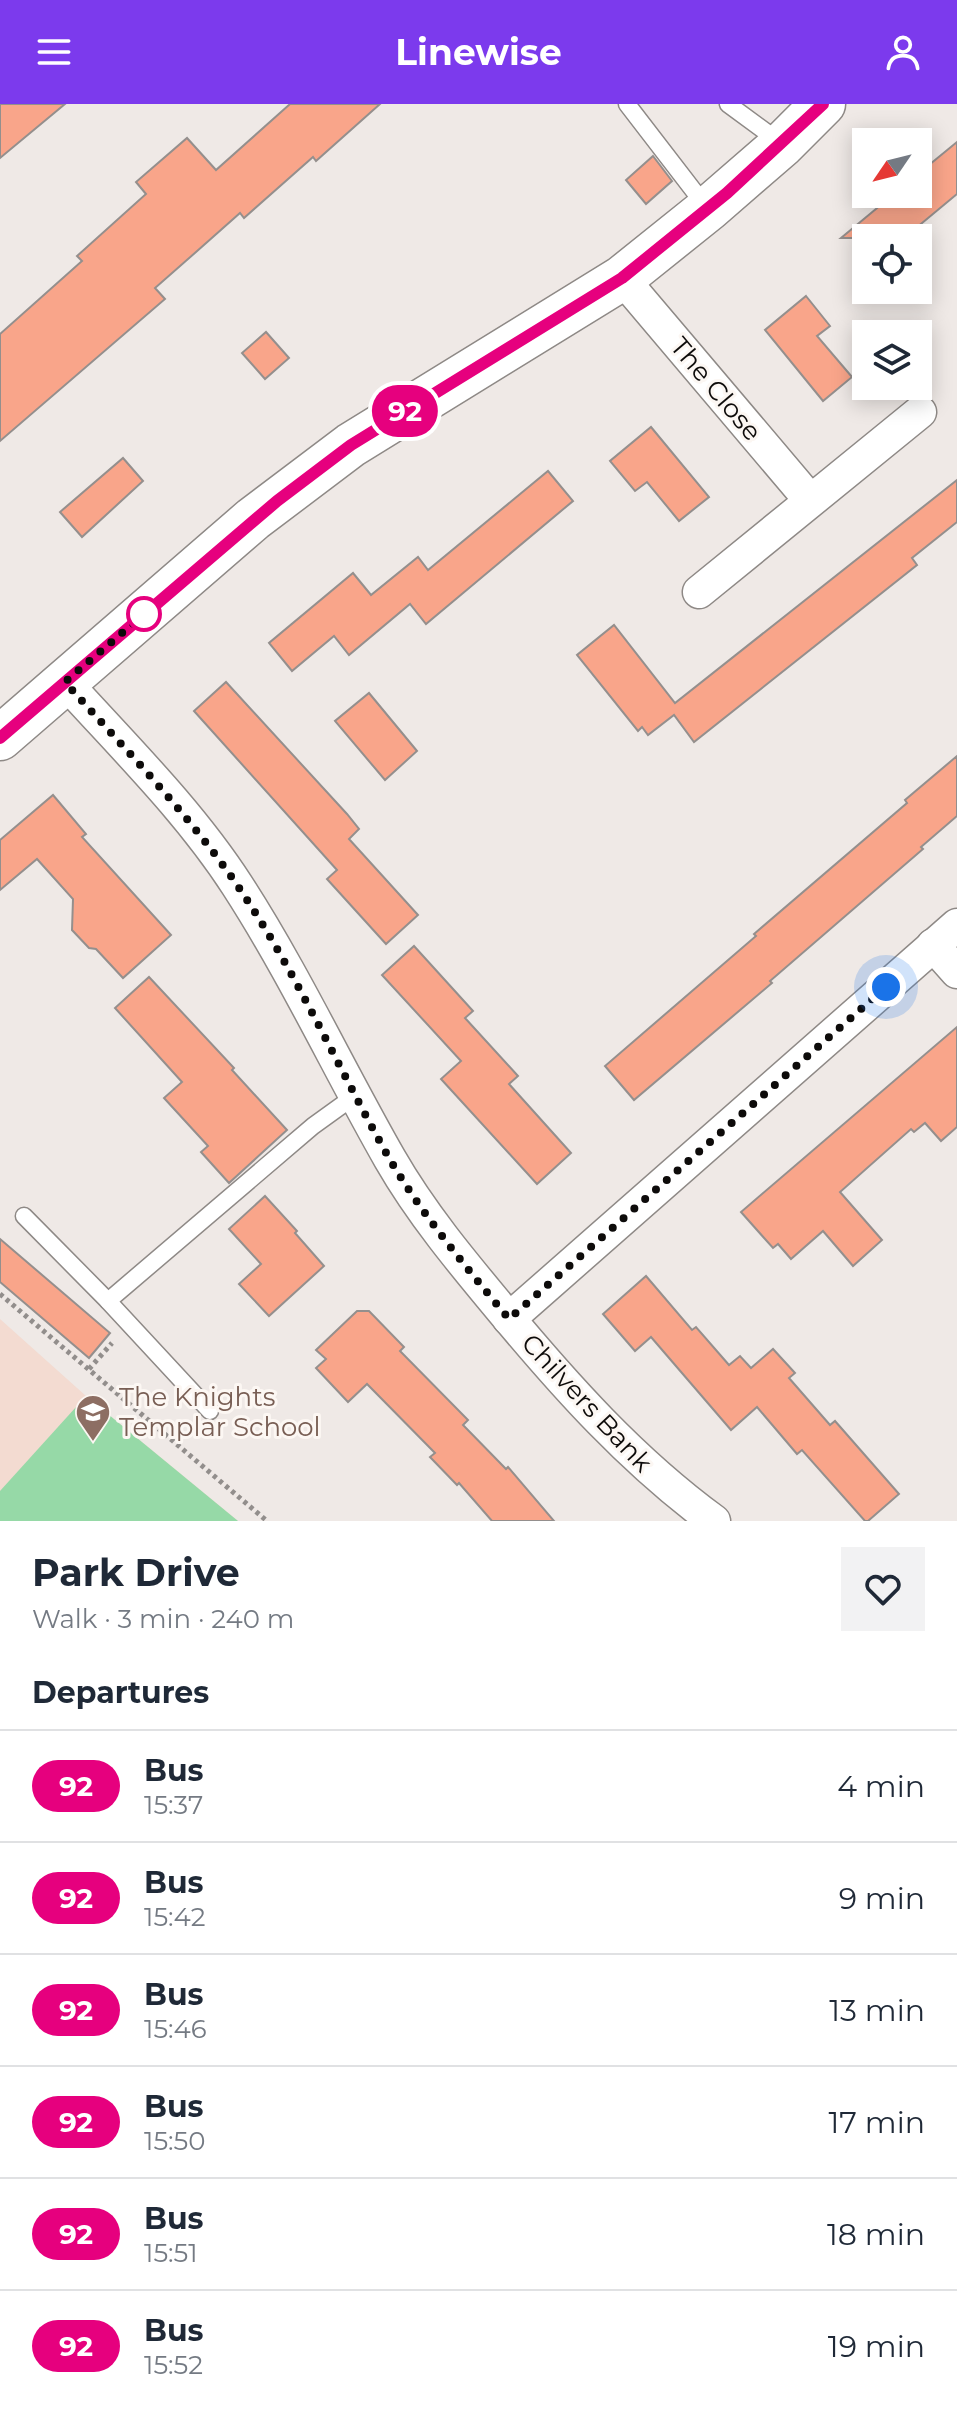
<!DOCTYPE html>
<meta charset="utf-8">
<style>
:root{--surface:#fff;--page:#f2f2f3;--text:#1f2937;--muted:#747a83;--line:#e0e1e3;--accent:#7c3aed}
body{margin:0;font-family:Montserrat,sans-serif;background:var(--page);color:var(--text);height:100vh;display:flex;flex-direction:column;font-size:30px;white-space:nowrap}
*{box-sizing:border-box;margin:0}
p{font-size:26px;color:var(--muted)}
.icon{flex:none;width:44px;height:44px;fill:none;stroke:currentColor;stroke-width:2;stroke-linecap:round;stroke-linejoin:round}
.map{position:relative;height:1417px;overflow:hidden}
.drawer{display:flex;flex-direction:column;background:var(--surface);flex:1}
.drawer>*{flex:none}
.badge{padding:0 16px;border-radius:26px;font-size:28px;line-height:52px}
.needle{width:52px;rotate:235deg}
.fabs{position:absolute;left:852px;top:24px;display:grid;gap:16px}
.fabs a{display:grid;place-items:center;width:80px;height:80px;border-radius:0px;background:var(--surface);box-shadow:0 4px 20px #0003;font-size:40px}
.you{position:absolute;width:40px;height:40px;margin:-20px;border:6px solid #fff;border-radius:50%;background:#1a73e8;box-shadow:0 0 0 12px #1a73e833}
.map>.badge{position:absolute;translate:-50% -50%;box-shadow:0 0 0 4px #fff}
h2{padding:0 32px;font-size:30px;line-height:72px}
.round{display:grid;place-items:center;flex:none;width:84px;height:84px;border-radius:0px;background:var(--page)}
.head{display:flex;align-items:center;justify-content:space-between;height:136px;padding:0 32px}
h1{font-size:38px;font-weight:700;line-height:60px}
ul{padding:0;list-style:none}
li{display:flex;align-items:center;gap:24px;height:112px;padding:0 32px;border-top:2px solid var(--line)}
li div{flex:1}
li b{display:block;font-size:30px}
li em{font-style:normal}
li .badge{min-width:88px;font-weight:700;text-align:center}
header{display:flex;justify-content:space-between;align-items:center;height:104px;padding:0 32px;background:var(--accent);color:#fff;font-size:36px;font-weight:700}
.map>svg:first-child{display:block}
.education{fill:#f3dbd1}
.green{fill:#96d9a7}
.building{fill:#f9a58a;stroke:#948f8d;stroke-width:2}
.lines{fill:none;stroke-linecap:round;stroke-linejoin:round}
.lane-casing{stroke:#8e8986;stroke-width:19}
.street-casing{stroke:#8e8986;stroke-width:35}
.secondary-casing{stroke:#8e8986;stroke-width:47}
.path{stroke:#928e8c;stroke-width:5;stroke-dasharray:4 4;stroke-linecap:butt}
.lane{stroke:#fff;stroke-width:16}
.street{stroke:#fff;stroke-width:32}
.secondary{stroke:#fff;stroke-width:44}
.line-casing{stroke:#fff;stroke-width:18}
.line{stroke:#e6007e;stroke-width:12}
.walk{stroke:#0d0b0a;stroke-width:8;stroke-dasharray:0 14.4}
.stop-dot{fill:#fff;stroke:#e6007e;stroke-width:4}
.labels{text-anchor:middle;stroke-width:6;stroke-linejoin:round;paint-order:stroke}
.street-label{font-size:26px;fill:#0d0b0a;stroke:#fcf7f3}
.education-label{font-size:26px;fill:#785e54;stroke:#fcf7f3;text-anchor:start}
</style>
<header><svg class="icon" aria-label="menu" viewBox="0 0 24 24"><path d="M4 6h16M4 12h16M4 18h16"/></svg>Linewise<svg class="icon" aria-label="person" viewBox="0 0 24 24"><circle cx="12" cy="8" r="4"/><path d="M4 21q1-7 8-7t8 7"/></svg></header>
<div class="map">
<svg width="957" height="1417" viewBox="0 0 957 1417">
<rect width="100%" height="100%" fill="#efe9e6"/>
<path class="education" d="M0,1215L86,1292L238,1417H0Z"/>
<path class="green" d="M86,1292L238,1417H0V1387Z"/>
<g class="building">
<path d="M0,0H65L0,54Z"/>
<path d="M290,0H380L316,57L313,53L244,114L240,109L196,148L155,184L165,195L0,337V230L82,157L77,152L146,90L136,78L187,34L216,66Z"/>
<path d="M957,38V90L904,134H841L894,90H918V70Z"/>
<path d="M653,52L672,77L646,100L626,76Z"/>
<path d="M806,192L830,222L817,232L852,273L823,297L765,226Z"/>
<path d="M266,228L289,254L265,275L242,249Z"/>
<path d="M651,323L709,393L679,417L647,378L635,387L610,357Z"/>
<path d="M123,354L143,377L82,433L60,408Z"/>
<path d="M548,367L573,397L426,520L410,500L349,551L334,532L292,567L269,539L353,469L371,491L418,453L428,466Z"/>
<path d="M957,376V418L912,454L917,461L694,638L674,611L648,631L642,623L638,627L577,551L614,521L675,599Z"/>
<path d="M226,578L347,710L359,725L349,735L418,811L386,840L327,775L337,766L194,607Z"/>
<path d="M369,589L417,647L385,676L335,617Z"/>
<path d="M957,652V712L921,743L923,745L770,877L772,879L634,996L605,962L756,832L754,830L907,699L905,696Z"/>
<path d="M53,691L86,730L82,733L171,831L123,874L96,845L89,844L72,826L73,795L37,755L0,786V736Z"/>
<path d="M414,842L473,907L465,914L518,972L509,980L571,1049L537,1080L441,975L461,957L382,871Z"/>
<path d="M149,873L234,964L232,966L287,1026L229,1079L201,1048L208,1042L164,994L182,978L115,904Z"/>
<path d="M957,923V1023L941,1037L925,1019L914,1028L911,1025L840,1088L882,1136L853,1162L823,1127L791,1155L778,1140L773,1144L741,1108Z"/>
<path d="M265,1092L297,1127L295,1129L324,1162L269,1212L239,1180L261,1160L229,1125Z"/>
<path d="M0,1135L110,1229L89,1254L0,1178Z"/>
<path d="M646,1172L692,1226L696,1223L729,1261L740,1252L751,1264L773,1245L795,1269L789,1274L830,1321L835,1317L899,1390L868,1417H865L802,1346L797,1350L757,1303L731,1326L651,1233L635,1247L603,1210Z"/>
<path d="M357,1207H369L404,1243L400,1247L468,1316L463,1321L506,1365L508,1363L554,1417H492L459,1379L457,1381L430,1353L435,1349L367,1280L348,1298L316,1264L326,1255L316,1246Z"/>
</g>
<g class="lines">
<g class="lane-casing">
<g id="lane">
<path d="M627,0L707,104"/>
<path d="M728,0L781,39"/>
<path d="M24,1112L108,1197"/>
<path d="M210,1307L108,1197L313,1022L356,991"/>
</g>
</g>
<g class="street-casing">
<g id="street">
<path d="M622,174L810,396"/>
<path d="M699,488L920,308"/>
<path d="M65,578C124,643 189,707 237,781C294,869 338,964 390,1055C421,1109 461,1157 501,1205C565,1282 632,1357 714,1417"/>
<path d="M933,841L957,868"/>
<path d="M509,1215L957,821"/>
</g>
</g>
<g class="secondary-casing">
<path id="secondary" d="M0,634L253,415L351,341L622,174L708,105L783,40L823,0"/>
</g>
<g class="path">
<path d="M0,1190L267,1417"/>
<path d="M89,1265L112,1239"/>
</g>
<use href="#lane" class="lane"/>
<use href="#street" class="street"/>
<use href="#secondary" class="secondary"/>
</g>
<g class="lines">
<g class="line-casing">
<path id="line" d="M0,634L277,397L351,341L622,174L727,89L823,0"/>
</g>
<use href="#line" class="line"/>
<path class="walk" d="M144,510L65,578C123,643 185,706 235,778C295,865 337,962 389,1054C423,1112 466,1163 509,1215L886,883"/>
</g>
<defs>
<g id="school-pin" transform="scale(1.8)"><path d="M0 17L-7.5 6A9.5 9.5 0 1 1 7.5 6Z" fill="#8d6e63" stroke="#fcf7f3"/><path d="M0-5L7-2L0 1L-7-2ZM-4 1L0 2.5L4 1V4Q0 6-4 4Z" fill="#fff"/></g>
</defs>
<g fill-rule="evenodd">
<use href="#school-pin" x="93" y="1308"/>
</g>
<circle class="stop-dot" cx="144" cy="510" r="16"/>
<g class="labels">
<g class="street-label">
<text transform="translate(716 285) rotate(50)" y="9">The Close</text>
<text transform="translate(587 1299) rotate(47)" y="9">Chilvers Bank</text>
</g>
<g class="education-label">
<text x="119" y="1302">The Knights<tspan x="119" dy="30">Templar School</tspan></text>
</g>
</g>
</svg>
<div class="fabs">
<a><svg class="needle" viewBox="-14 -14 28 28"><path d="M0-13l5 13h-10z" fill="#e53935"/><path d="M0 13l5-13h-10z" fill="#747a83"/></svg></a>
<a><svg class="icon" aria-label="locate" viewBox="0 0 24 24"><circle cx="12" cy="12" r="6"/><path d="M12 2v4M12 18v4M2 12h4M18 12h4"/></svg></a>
<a><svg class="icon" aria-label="layers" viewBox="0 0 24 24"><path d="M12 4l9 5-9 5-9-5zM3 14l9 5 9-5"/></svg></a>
</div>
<div class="you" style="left:886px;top:883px"></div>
<b class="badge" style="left:405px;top:307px;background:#e6007e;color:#fff">92</b>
</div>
<section class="drawer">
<div class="head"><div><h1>Park Drive</h1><p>Walk · 3 min · 240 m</p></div><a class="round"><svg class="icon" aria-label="heart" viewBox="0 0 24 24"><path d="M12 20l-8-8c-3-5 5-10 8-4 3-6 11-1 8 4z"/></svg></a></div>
<h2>Departures</h2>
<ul>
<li><span class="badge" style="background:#e6007e;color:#fff">92</span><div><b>Bus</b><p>15:37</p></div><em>4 min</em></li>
<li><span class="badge" style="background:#e6007e;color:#fff">92</span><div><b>Bus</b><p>15:42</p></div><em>9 min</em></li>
<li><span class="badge" style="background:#e6007e;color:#fff">92</span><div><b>Bus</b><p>15:46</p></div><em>13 min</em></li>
<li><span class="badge" style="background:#e6007e;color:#fff">92</span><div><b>Bus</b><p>15:50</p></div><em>17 min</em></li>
<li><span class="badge" style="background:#e6007e;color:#fff">92</span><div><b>Bus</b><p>15:51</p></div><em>18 min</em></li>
<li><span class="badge" style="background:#e6007e;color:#fff">92</span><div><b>Bus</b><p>15:52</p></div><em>19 min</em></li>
</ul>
</section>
